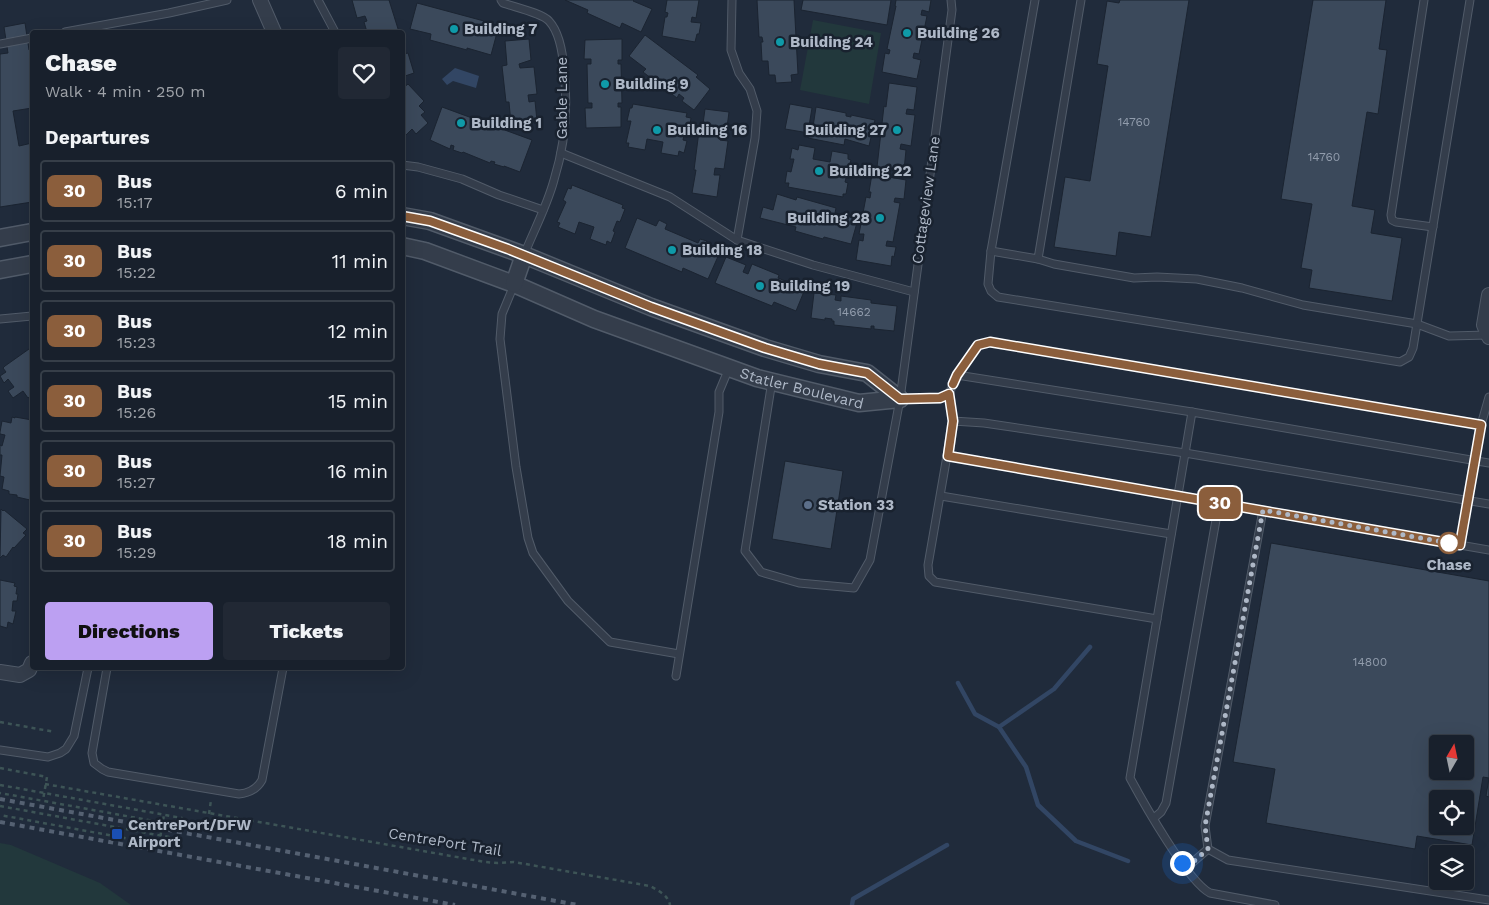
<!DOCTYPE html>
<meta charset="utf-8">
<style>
:root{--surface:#18202c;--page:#212834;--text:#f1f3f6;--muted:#9fa3a9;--line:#363e48;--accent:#bca0f2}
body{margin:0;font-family:"Work Sans",sans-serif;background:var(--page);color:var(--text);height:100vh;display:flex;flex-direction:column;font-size:19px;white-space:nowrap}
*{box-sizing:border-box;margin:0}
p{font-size:16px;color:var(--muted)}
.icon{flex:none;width:28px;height:28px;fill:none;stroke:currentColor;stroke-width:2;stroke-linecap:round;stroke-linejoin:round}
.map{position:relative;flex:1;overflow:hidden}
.details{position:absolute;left:30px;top:30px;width:375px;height:640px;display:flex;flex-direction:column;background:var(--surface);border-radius:5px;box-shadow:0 5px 20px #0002,0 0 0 1px var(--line)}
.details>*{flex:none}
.badge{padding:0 10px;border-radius:8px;font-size:18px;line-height:32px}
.needle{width:32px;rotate:9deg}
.tools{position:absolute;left:1429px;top:735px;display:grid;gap:10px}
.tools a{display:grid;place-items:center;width:45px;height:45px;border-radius:5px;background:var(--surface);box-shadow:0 5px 20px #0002,0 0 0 1px var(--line);font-size:25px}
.you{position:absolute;width:25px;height:25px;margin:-12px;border:4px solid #fff;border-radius:50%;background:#1a73e8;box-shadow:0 0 0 8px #1a73e833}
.map>.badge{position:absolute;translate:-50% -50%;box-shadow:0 0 0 2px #fff}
h2{padding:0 15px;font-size:19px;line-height:45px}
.round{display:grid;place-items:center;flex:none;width:52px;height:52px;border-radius:5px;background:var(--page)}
.summary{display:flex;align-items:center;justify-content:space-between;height:85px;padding:0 15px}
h1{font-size:24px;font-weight:800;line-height:38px}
.button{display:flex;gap:10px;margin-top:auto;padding:10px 15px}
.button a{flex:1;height:58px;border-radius:5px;background:var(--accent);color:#111;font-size:20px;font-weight:800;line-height:58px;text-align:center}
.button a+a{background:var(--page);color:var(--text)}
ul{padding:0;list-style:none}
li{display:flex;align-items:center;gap:15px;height:62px;margin:0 10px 8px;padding:0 5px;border:2px solid var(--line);border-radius:5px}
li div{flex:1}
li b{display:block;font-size:19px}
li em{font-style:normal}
li .badge{min-width:55px;font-weight:700;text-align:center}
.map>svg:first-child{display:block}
.green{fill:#22383c}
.water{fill:#324664}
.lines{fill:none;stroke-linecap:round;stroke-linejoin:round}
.stream{stroke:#324664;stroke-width:4.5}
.building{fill:#3b495b;stroke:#1b2431;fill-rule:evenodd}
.service-casing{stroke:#515b69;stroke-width:9}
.minor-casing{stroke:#515b69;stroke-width:16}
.tertiary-casing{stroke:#515b69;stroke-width:19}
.path{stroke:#3d5456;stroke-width:2.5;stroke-dasharray:4 4;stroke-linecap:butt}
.service{stroke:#343d4b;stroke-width:7}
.minor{stroke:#343d4b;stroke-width:14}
.tertiary{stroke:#343d4b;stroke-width:16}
.rail{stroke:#556172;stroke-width:4;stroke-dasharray:5 5;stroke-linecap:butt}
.line-casing{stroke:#fff;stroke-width:11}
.line{stroke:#8b5e3c;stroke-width:8}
.walk{stroke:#aeb8c7;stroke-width:5;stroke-dasharray:0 9}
.culture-dot{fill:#0f9aa8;stroke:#19222f;stroke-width:2}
.service-dot{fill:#5c6f8a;stroke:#19222f;stroke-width:2}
.stop-dot{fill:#fff;stroke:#8b5e3c;stroke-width:2.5}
.transit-dot{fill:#1a4fb4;stroke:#19222f;stroke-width:2}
.labels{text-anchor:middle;stroke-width:5;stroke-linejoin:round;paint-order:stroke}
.number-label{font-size:12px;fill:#919cac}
.poi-label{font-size:15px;font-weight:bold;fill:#aeb8c7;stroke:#19222f;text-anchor:start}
.street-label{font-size:15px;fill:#aeb8c7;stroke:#19222f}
.stop-label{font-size:15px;font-weight:bold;fill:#aeb8c7;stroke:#19222f}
</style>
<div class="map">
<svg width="1489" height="905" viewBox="0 0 1489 905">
<rect width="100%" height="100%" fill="#202b3b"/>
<g class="green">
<path d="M813,20L881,33L869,104L800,90Z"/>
<path d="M0,843L11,845L100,883L131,905H0Z"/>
</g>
<path class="water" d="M455,68L479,76L476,88L453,81L447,85L442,79Z"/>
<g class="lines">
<g class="stream">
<path d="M958,683L975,714L999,727L1026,767L1038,805L1076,841L1128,861"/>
<path d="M999,727L1054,689L1090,647"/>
<path d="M852,905L853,899L947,845"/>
</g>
</g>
<g class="building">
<path d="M352,0H389L399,32H367L364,22L367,21L365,16L357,18Z"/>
<path d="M565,0H634L633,1L652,9L641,32L622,23L620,28L587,13L588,10Z"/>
<path d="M667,0H699L696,18L692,17L691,22L701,23L699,34H697L695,42L662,36L665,17H667L668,13L665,12Z"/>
<path d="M757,0H794L798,74L791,75L792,82L776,83L775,75H769L768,61H762L761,42H763L762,37H759Z"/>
<path d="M803,0H891L887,25L801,10Z"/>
<path d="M896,0H931L929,12L922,10L921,15L927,16L919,54L914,53L913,58L921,60L917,79L882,72L885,53L889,54L890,50L887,49L896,6H895Z"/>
<path d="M1120,0H1189L1151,237L1119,232L1116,256L1054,247L1065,177L1090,181L1108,66L1097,64L1107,1L1119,3Z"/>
<path d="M1313,0H1386L1379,49L1387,50L1378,114L1367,112L1352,206L1375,210L1371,233L1402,238L1392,301L1309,288L1312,270L1301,268L1312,204L1281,199Z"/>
<path d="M417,3L484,21L483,25L498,29L491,55L467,48V50L430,40L431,34L410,29Z"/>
<path d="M25,23L29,50L32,49V108L13,111L19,146L32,143V202L0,207V54L8,53L4,27Z"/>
<path d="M645,35L698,75L696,77L710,89L694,110L682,101L684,98L679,94L677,98L643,72L646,69L629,56Z"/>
<path d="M529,39L531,60L519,64L520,68L534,67L537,94L528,95L529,102L535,101L537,121L511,124L509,102H506L502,66L507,65L505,41Z"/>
<path d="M622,39V60H618V64H621L622,103H618V107H621V127L586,128L585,108H592V103H588L587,64H591V59H584L585,40Z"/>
<path d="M402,50L404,54L408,53L414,73L402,77Z"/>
<path d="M889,83L917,87L914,110L907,109L906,114L915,115L911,146L901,144L900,149L906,150L904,170L877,167L884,106L886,107Z"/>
<path d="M408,84L424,101L419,106L425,112L421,115L428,123L416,134L412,129L406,135L402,132V89Z"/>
<path d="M633,104L687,113L686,117L691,118L689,131L685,130L683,140L687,141L684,153L679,151L678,156L661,153L663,142L647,139L645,150L628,147L629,143H626L631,121H627L630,108H632Z"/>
<path d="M790,104L812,108L809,126L813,127L816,107L846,113V116L851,117V115L875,120L869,146L845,139L844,145L808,138L809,133L785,129Z"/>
<path d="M442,107L532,140L520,172L504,166V167L494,164L495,162L491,161L490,163L463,152L462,153L453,150L454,146L451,145L450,149L430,140Z"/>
<path d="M705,109L729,112L726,135L721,134L720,140L728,141L724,169L715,168L714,175H720L717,197L692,193L696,170H694L699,131H702Z"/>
<path d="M799,145L815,148L813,159L830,162L832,151L848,154V159L851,160L845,182L848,183L846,194H843V197L788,187L789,183H785L787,171L791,172L794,159H790L792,148L798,150Z"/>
<path d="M872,174L906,180L904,199L895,198L894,202L900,203L893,242L887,241L886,246L896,247L894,257L892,256L891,266L856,260L859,240L863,241L864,234H859L866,197L870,198L871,192H869Z"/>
<path d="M572,185L623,205L622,208L625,209L620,222L617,221L613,231L615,232L611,243L607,241L606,245L590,239L594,227L579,222L575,234L558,227L560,223L557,222L566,202L563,200L568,188L571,189Z"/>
<path d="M777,194L796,200L797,197L836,208L835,213L858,219L851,244L824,237L823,239L795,231L796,227L760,218L763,207L773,210Z"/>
<path d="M637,218L656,226L659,220L667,224L665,229L698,243L700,239L707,241L705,245L720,252L708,279L683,268L682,272L625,248Z"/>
<path d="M726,257L746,265L743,272L748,274L752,264L779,275L778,278L805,289L796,311L774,302L772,306L715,283Z"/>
<path d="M814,293L836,295L835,300L841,301V296L871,300V303L897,306L894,331L874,329V326H871V329L834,325V321H832V319L825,318V320L811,318Z"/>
<path d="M29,349L32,353V395L28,398L23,391L13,398L8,391L14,387L8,379L4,383L0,376L6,372L3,368L5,366Z"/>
<path d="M12,417L15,418V417L32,420V487L30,500L17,497V495L9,494V491L2,489L4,477L0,476L2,455H0V445L2,446L5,435L0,434V432L2,421L11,423Z"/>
<path d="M785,461L843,471L831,549L772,539Z"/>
<path d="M1,509L3,511L4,510L27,529L23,533L26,535L14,548L13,547L6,557L3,555L0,558Z"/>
<path d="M1271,543L1489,581V797L1486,796L1489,778L1483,777L1472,845L1417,836L1415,849L1266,823L1275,769L1233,762ZM1438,744H1465V771H1438ZM1438,799H1465V826H1438Z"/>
<path d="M0,580L15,583L14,586L17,587L16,594H18L17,601H13L12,611H16L13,624L8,622L7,628L0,626Z"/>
</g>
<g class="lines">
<g class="service-casing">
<g id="service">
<path d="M318,0L335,32"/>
<path d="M501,0L503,3C514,7 542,13 549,21C560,33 563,55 564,71C568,108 565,145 554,180C547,206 534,230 524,255"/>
<path d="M732,0L731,50L739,73L750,89L757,111L755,138L737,240"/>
<path d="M1035,0L991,251L988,284L991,291L998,297L1400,362L1409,357L1413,348L1470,0"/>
<path d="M1424,0L1391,215L1392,220L1396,222L1433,227"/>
<path d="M65,32L169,13L227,0"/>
<path d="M0,44L32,38"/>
<path d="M561,153L670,197L737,240L813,265L914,292"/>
<path d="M402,165L418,167L462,179L499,195L543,210"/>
<path d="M991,251L1038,259L1081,0"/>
<path d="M1038,259L1054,264L1134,278L1157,277L1197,279L1242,288L1303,305L1417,324L1449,336L1488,335"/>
<path d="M514,285L502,314L500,339L516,467L528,538L533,553L568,601L610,642L679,654"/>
<path d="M0,319L32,316"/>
<path d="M957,375L1192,412"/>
<path d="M772,381L745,551L761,572L799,583L854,588L870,560L900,399L952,10L951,0"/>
<path d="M900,399H940L949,394"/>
<path d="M953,421L984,423L1185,453L1489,504"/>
<path d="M948,456L1489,550"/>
<path d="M941,496L1171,534"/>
<path d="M1263,510L1205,826L1208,849L1228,860L1489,900"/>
<path d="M1460,545L1481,425L1489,397"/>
<path d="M1157,619L1192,412L1489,463"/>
<path d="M107,668L92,753L94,763L102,769L108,772L239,794C250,793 257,789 262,780L283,668"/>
<path d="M676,676L719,412V392L729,368"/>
<path d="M0,750L48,757L60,753L66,749L74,736L88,668"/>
<path d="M1154,818L1161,812L1166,803L1219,503"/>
<path d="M1186,868L1208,849"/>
<path d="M1275,905L1210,893C1188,882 1143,802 1130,778L1157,619L935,582L929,576L928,565L953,421L949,394L957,375L978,345L990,342L1481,425"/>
</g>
</g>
<g class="minor-casing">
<g id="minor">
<path d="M260,0L274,32"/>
<path d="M1489,295L1484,325L1489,337"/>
<path d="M0,672L20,675L29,670L32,663"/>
</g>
</g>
<g class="tertiary-casing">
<g id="tertiary">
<path d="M402,216L430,221L524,255L651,307L765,348L819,364L867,373L900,399"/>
<path d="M0,238L32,232"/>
<path id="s1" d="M402,246L425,251L514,284L594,319L757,378L859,403L900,399"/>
<path d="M0,270L32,264"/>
<path d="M514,284L524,255"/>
</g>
</g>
<g class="path">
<path d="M0,722L55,732"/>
<path d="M0,768L47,777L43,800"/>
<path d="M45,784L485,862L498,863L514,862L650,886C659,891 668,895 670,905"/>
<path d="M0,785L182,818L181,826L0,793"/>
<path d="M0,806L169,837L168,846L0,815"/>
<path d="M209,814L211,800"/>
<path d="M159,844L164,815"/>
</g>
<use href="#service" class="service"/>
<use href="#minor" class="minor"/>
<use href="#tertiary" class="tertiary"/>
<g class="rail">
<path d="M0,799L578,905"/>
<path d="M0,822L455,905"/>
</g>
</g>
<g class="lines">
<g class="line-casing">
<path id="line" d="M402,216L430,221L508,249L651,307L765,348L819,364L867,373L900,399L940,398L949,394L953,421L948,456L1460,545L1481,425L990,342L978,345L957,375L953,384"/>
</g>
<use href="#line" class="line"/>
<path class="walk" d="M1182,863L1186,868L1208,849L1205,826L1263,510L1449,543"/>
</g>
<g class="culture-dot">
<circle cx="454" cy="29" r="5"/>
<circle cx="907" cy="33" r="5"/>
<circle cx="780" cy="42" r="5"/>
<circle cx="605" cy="84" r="5"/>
<circle cx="461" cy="123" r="5"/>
<circle cx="657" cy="130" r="5"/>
<circle cx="897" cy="130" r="5"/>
<circle cx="819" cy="171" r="5"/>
<circle cx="880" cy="218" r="5"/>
<circle cx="672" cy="250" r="5"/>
<circle cx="760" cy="286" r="5"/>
</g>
<circle class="service-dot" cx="808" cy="505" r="5"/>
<circle class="stop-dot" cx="1449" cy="543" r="10"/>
<rect class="transit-dot" x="111" y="828" width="12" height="12" rx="2.5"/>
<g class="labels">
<g class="number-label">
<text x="1134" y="126">14760</text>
<text x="1324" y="161">14760</text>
<text x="854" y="316">14662</text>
<text x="1370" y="666">14800</text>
</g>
<g class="poi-label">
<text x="464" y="34">Building 7</text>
<text x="917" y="38">Building 26</text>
<text x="790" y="47">Building 24</text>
<text x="615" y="89">Building 9</text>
<text x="471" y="128">Building 1</text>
<text x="667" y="135">Building 16</text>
<text x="887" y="135" text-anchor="end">Building 27</text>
<text x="829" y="176">Building 22</text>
<text x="870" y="223" text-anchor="end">Building 28</text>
<text x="682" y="255">Building 18</text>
<text x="770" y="291">Building 19</text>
<text x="818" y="510">Station 33</text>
<text x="128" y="830">CentrePort/DFW<tspan x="128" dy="17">Airport</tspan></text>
</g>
<g class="street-label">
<text transform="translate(562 98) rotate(-90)" y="5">Gable Lane</text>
<text transform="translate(926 200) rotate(-82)" y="5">Cottageview Lane</text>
<text dy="5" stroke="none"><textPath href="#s1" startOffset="425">Statler Boulevard</textPath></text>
<text transform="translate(445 842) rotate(9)" y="5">CentrePort Trail</text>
</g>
<g class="stop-label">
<text x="1449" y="570">Chase</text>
</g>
</g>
</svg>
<div class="tools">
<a><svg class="needle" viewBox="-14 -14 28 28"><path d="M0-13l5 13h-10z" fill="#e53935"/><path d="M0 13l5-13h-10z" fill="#9fa3a9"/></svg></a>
<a><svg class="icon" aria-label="locate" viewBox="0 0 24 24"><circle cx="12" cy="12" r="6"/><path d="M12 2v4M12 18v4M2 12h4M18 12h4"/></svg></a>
<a><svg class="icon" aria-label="layers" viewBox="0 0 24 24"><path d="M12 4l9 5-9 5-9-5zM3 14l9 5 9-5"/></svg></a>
</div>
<div class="you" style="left:1182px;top:863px"></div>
<b class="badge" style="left:1220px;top:503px;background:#8b5e3c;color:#fff">30</b>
<section class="details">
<div class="summary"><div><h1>Chase</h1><p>Walk · 4 min · 250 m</p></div><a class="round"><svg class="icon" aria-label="heart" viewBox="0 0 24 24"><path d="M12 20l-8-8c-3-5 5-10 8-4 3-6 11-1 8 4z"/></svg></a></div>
<h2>Departures</h2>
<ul>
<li><span class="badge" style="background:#8b5e3c;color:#fff">30</span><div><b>Bus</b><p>15:17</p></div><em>6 min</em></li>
<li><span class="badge" style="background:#8b5e3c;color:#fff">30</span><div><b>Bus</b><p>15:22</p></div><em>11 min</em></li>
<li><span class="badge" style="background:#8b5e3c;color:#fff">30</span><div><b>Bus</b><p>15:23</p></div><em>12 min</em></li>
<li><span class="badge" style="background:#8b5e3c;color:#fff">30</span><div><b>Bus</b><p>15:26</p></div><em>15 min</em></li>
<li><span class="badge" style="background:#8b5e3c;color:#fff">30</span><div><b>Bus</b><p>15:27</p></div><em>16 min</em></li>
<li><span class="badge" style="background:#8b5e3c;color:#fff">30</span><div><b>Bus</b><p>15:29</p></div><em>18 min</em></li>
</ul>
<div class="button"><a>Directions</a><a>Tickets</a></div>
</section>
</div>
